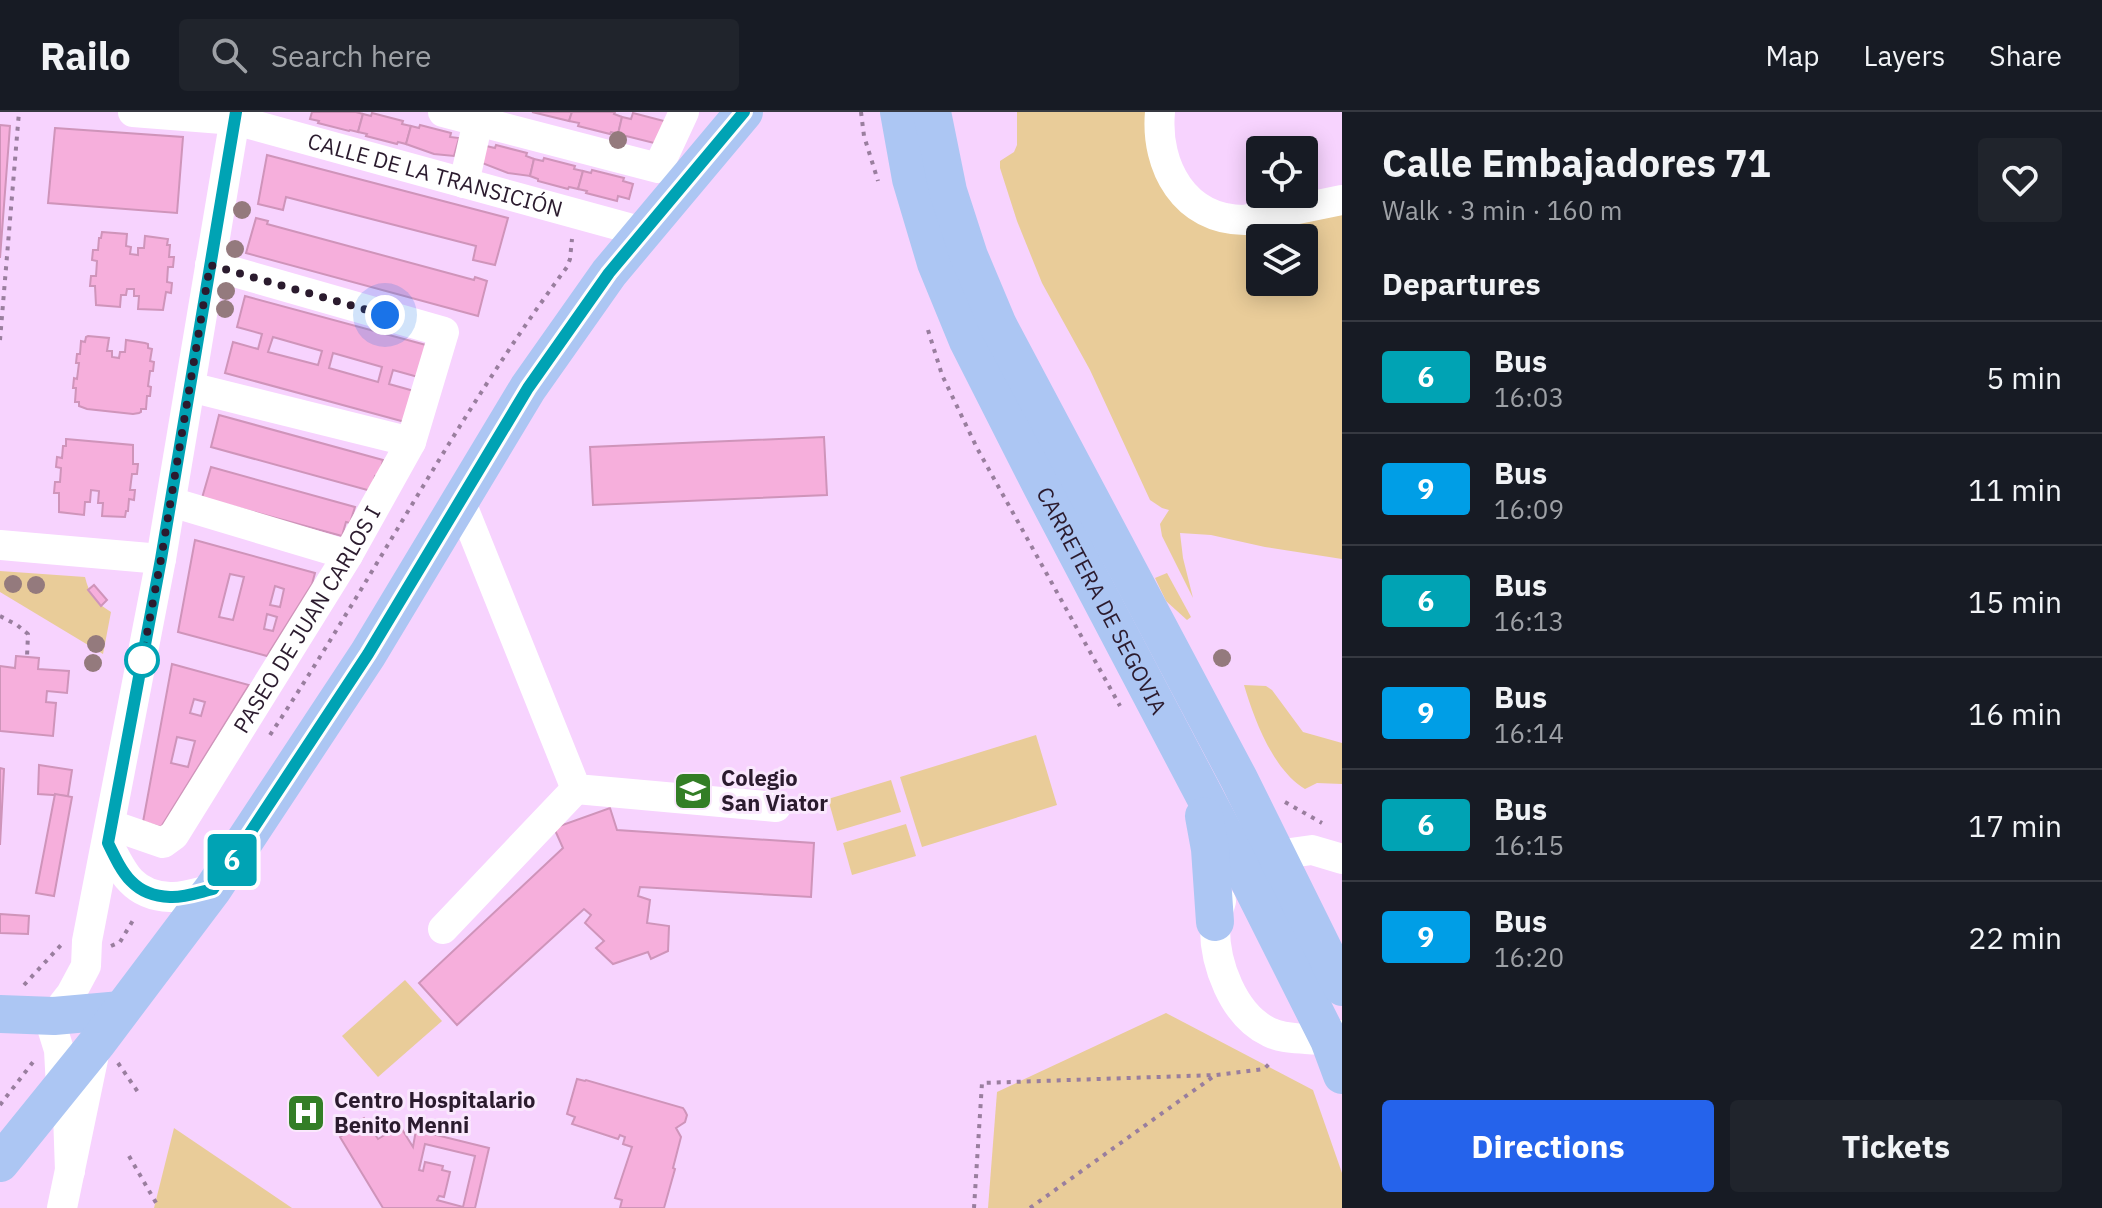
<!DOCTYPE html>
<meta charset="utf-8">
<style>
:root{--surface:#171b24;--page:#20242c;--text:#f1f3f6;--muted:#9ea1a6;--line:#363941;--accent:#2563eb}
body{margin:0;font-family:"IBM Plex Sans",sans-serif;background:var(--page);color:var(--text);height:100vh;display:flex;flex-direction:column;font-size:30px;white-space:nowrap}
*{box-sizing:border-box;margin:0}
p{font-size:26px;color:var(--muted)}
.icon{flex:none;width:44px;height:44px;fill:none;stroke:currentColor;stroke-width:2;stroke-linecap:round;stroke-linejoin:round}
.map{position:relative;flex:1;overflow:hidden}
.drawer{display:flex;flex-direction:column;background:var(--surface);width:760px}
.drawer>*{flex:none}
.badge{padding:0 16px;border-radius:6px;font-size:28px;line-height:52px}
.fabs{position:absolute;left:1246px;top:24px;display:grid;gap:16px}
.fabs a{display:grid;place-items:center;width:72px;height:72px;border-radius:8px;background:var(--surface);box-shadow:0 4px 20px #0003;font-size:40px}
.you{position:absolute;width:40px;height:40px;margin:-20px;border:6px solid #fff;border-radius:50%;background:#1a73e8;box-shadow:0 0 0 12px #1a73e833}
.map>.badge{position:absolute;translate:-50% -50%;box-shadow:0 0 0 4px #fff}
h2{padding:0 40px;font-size:30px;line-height:72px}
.round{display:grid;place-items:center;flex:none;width:84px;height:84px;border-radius:8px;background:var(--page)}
.headline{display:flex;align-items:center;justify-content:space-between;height:136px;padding:0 40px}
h1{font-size:38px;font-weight:700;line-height:60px}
.action{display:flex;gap:16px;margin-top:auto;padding:16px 40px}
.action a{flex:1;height:92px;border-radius:8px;background:var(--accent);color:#fff;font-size:32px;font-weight:700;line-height:92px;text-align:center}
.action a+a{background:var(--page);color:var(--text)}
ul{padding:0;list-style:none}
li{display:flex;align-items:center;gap:24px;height:112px;padding:0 40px;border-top:2px solid var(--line)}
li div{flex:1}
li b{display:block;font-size:30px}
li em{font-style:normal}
li .badge{min-width:88px;font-weight:700;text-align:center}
header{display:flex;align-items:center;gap:48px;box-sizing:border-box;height:112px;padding:0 40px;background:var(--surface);border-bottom:2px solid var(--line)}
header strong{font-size:38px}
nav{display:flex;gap:44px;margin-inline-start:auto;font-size:28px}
.search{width:560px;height:72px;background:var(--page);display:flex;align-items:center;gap:20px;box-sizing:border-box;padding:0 28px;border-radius:8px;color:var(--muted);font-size:30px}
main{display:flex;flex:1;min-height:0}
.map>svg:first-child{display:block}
.green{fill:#e9cc99;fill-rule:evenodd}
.building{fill:#f6afdc;stroke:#cf94ba;stroke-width:2;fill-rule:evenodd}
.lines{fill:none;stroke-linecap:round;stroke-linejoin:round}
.path{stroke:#997e9e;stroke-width:4;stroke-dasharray:4 6;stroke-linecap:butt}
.minor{stroke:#fff;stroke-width:30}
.major{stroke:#acc6f3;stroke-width:38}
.tree{fill:#947a7d}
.line-casing{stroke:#fff;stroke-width:18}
.line{stroke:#00a3b4;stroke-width:12}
.walk{stroke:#2b1b2e;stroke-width:8;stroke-dasharray:0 14.4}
.stop-dot{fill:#fff;stroke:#00a3b4;stroke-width:4}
.labels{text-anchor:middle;stroke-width:6;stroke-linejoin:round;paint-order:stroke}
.street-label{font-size:22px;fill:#2b1b2e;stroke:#fae8fd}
.poi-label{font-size:22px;font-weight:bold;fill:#2b1b2e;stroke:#fae8fd;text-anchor:start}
</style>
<header>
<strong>Railo</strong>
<div class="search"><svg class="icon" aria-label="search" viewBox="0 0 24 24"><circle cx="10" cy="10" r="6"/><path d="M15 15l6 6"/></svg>Search here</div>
<nav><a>Map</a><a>Layers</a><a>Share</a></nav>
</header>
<main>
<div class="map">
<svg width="1342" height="1096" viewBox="0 0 1342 1096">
<rect width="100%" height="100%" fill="#f7d3fe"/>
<g class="green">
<path d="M1017,0H1149L1193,98L1342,95V447L1265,435L1211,423L1180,421L1183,446L1193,486L1162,424L1160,412L1169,398L1162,396L1150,388L1090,258L1042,171L1017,109L1000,56V49L1014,40L1017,33ZM1260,126H1304V170H1260Z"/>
<path d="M0,459L85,465C89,482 96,491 111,500L103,542L0,480Z"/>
<path d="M1167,461L1191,505L1187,508L1166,489L1155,466Z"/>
<path d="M1244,573L1266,574L1272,578L1303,620L1342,631V672L1317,671L1305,677C1273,658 1254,607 1244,573Z"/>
<path d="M1036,623L1057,693L922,735L900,665Z"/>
<path d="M891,668L901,700L837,719L828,687Z"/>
<path d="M906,712L916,744L852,763L843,731Z"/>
<path d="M405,868L442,909L378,965L342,924Z"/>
<path d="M1166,901L1313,978L1342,1061V1096H988L997,980Z"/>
<path d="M174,1016L292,1096H154Z"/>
</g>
<g class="building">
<path d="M312,0H356L363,2L358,20L350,18L349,19L318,11L319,9L310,7Z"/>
<path d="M532,0H572L569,9Z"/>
<path d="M572,0H615L614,2L622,5L618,22L611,20L610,22L578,14L579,11L569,9Z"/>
<path d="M372,1L403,9L402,12L411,14L406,32L398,30L397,32L366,24L367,22L358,20L363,2L371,4Z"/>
<path d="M633,1L664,9L666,34L618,22L622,5L631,7Z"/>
<path d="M0,13L10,14L0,146Z"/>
<path d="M420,13L451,21L450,25L459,26L454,44L434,42L406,32L411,14L419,16Z"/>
<path d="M55,16L183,25L177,101L48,91Z"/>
<path d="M496,33L527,41L526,44L534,47L530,64L508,61L482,51L486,34L495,36Z"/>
<path d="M267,43L508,106L495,153L473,148L476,134L286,85L283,98L258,92Z"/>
<path d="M544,46L575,54L574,57L583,59L578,77L569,75L568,77L538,69V67L530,64L534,47L543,49Z"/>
<path d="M592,58L624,66L623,69L633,72L629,87L618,84L617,89L586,81L587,79L578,77L583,59L591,61Z"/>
<path d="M256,106L268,109L267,112L474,168L475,165L487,169L478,204L246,141Z"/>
<path d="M102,120L127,122L126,134L131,135L130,142L138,143V136H144L145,124L168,127L167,133H170L169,145H174L173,155H168L167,170L172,171L171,181L166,180L163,198L138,197L139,184H134V177H127L126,183H121L120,195L96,193L95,174H90L91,164H96L97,149L92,148L93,138H98L99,126H101Z"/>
<path d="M245,184L426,233L418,265L393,258L389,272L414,279L405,310L225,261L233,230L258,237L262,222L237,215ZM273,225L322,239L318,253L268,240ZM333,241L382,255L378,270L329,256Z"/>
<path d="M88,224L109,226L107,239H112V245L119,246L120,240H125L126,228L145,231L148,232V236L152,237L150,249L154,250L153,259H150L148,274L151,275L150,284H147L146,297H141V300L139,301L133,302L87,297L79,294V290H75L76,276H73L74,266L77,267L79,251H76L77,242H80L81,229L85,230L86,225Z"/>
<path d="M219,303L383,348L379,365L375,364L371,379L211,335Z"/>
<path d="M824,325L827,383L593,393L590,335Z"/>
<path d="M66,327L133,333V352H138L137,362H132L130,378H135L134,388L129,387L128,399H126L125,405L102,404L103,391H98L99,379L91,378L90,390H85L84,403L59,400V381H54L55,370H60L61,356L56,355L57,345L62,346L63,334H66Z"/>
<path d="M211,355L355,395L350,411L346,410L342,424L202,386Z"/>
<path d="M195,428L315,461L312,472L267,544L178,520ZM230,462L244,465L233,508L219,505ZM275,474L284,477L280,495L270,493ZM267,502L277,505L273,519L264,517Z"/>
<path d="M94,473L107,488L101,494L88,478Z"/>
<path d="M16,544L39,546L38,557L69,559L67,581L47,579L46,590L56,591L53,624L0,619V554L15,556Z"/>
<path d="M172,552L249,573L161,715L143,710ZM194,587L205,590L201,604L190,601ZM177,625L195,629L188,655L171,651Z"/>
<path d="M39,653L72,658L68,684L38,682Z"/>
<path d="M0,656L4,657L0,733Z"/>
<path d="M55,682L72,685L54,784L36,781Z"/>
<path d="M610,696L617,718L814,731L811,785L640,775L638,784L650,788L647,811L669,814L668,839L651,847L648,840L613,852L596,836L604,829L585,811L591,803L584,797L457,913L419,871L563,736L554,716Z"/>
<path d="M0,802L29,804L28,822L0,821Z"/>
<path d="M577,967L585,969L586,968L683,996L685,999L687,1003L685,1010L676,1016L681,1025L673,1056L675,1057L664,1096H620L622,1088L615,1086L632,1035L623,1032L625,1025L620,1023L618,1027L572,1012L575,1005L567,1002Z"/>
<path d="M364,1006L378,1027L400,1014L413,1035L416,1018L489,1036L475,1096H383L340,1025L343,1023L341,1020ZM425,1032L475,1044L463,1095L437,1088L439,1084L444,1085L450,1060L442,1058L443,1054L425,1050L423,1059L419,1058Z"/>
</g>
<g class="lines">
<g class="path">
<path d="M861,0L864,24L878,69"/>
<path d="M928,218L942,263L977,336L1120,594"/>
<path d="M0,228L19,0"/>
<path d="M0,504L17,513L28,522L27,545"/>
<path d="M270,623C372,469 457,303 567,155L570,147L572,127"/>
<path d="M1285,690L1322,711"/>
<path d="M111,834L120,830L135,805"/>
<path d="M24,873L61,833"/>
<path d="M118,951L140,983"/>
<path d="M0,993L33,950"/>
<path d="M129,1044L159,1096"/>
<path d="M974,1096L982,971L1216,963L1264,957L1271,950"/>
<path d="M1030,1096L1214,964"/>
</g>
<g class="minor">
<path id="s1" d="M133,0L235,8L643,120"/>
<path d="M443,0L658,56L684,0"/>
<path d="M1160,0C1155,55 1185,108 1244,108L1342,88"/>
<path d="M464,71L478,9"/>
<path d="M190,275L411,330"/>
<path d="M460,388L576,677L776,695"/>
<path d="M171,390L348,443"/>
<path d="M0,433L161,447"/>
<path id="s2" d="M111,713L163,731L174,723L348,443L411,330L444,220L210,153"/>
<path d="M108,731C122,760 133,784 170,785C183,786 200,780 213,777"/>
<path d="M1260,751L1276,743L1312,738L1342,747"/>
<path d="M1221,789C1219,797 1215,805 1215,813C1214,851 1233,903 1269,920C1281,926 1293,926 1306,927C1319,928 1329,928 1342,923"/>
<path d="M443,817L576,677"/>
<path d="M70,1059L68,1002L61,975L59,938L50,909L71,882L86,854L87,829L161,447L236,0"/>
<path d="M62,1096L96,933"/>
</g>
<g class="major">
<path id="s3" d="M899,0L911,67L936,151L968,229L1042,375L1244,759L1329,928L1342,963"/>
<path d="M932,0L948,79L969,144L998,213L1239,667L1342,875"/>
<path d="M1204,704L1210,737L1215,810"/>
<path d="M0,902L54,904L121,898"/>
<path d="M0,1051L97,931L213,777L368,542L528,276L609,161L744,0"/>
</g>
</g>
<g class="tree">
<circle cx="618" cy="28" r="9"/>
<circle cx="242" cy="98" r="9"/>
<circle cx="235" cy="137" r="9"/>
<circle cx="226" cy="179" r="9"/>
<circle cx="225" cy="197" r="9"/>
<circle cx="13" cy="472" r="9"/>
<circle cx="36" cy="473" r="9"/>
<circle cx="96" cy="532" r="9"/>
<circle cx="1222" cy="546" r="9"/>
<circle cx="93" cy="551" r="9"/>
</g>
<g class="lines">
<g class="line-casing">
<path id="line" d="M236,0L161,447L108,731C122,760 133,784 170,785C183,786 200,780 213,777L368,542L528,276L609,161L744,0"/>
</g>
<use href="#line" class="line"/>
<path class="walk" d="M142,548L161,447L210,153L385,203"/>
</g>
<defs>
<g id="school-square" transform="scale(2)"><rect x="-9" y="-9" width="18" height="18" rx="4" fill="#337e26" stroke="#fae8fd"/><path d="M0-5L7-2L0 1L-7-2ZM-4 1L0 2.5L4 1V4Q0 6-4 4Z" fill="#fff"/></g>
<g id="hospital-square" transform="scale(2)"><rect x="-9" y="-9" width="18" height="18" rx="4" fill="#337e26" stroke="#fae8fd"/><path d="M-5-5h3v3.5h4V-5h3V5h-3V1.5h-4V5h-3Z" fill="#fff"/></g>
</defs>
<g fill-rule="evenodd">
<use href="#school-square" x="693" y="679"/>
<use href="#hospital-square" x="306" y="1001"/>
</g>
<circle class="stop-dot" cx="142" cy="548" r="16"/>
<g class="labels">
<g class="street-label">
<text dy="8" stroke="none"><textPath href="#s1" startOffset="310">CALLE DE LA TRANSICIÓN</textPath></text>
<text dy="8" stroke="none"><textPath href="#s3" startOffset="532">CARRETERA DE SEGOVIA</textPath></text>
<text dy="8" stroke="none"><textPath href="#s2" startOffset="322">PASEO DE JUAN CARLOS I</textPath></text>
</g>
<g class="poi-label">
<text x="721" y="674">Colegio<tspan x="721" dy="25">San Viator</tspan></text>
<text x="334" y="996">Centro Hospitalario<tspan x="334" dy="25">Benito Menni</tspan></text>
</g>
</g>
</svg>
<div class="fabs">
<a><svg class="icon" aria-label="locate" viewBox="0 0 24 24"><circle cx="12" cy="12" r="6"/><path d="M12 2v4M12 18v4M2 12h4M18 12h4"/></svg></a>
<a><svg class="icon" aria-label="layers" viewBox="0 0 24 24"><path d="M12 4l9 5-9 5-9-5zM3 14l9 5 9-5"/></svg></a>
</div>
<div class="you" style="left:385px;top:203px"></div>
<b class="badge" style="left:232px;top:748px;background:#00a3b4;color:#fff">6</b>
</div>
<section class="drawer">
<div class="headline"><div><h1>Calle Embajadores 71</h1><p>Walk · 3 min · 160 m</p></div><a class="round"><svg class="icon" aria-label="heart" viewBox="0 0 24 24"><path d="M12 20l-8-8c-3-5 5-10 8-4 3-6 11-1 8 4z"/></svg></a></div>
<h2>Departures</h2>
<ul>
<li><span class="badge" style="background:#00a3b4;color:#fff">6</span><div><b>Bus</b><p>16:03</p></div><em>5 min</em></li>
<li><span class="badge" style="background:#009ee6;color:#fff">9</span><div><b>Bus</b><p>16:09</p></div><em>11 min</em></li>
<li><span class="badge" style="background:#00a3b4;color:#fff">6</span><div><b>Bus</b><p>16:13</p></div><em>15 min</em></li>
<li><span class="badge" style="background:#009ee6;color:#fff">9</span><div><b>Bus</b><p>16:14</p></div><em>16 min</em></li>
<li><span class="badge" style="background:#00a3b4;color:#fff">6</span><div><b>Bus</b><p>16:15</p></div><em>17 min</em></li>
<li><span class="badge" style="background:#009ee6;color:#fff">9</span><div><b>Bus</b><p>16:20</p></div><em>22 min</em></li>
</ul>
<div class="action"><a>Directions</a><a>Tickets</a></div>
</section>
</main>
